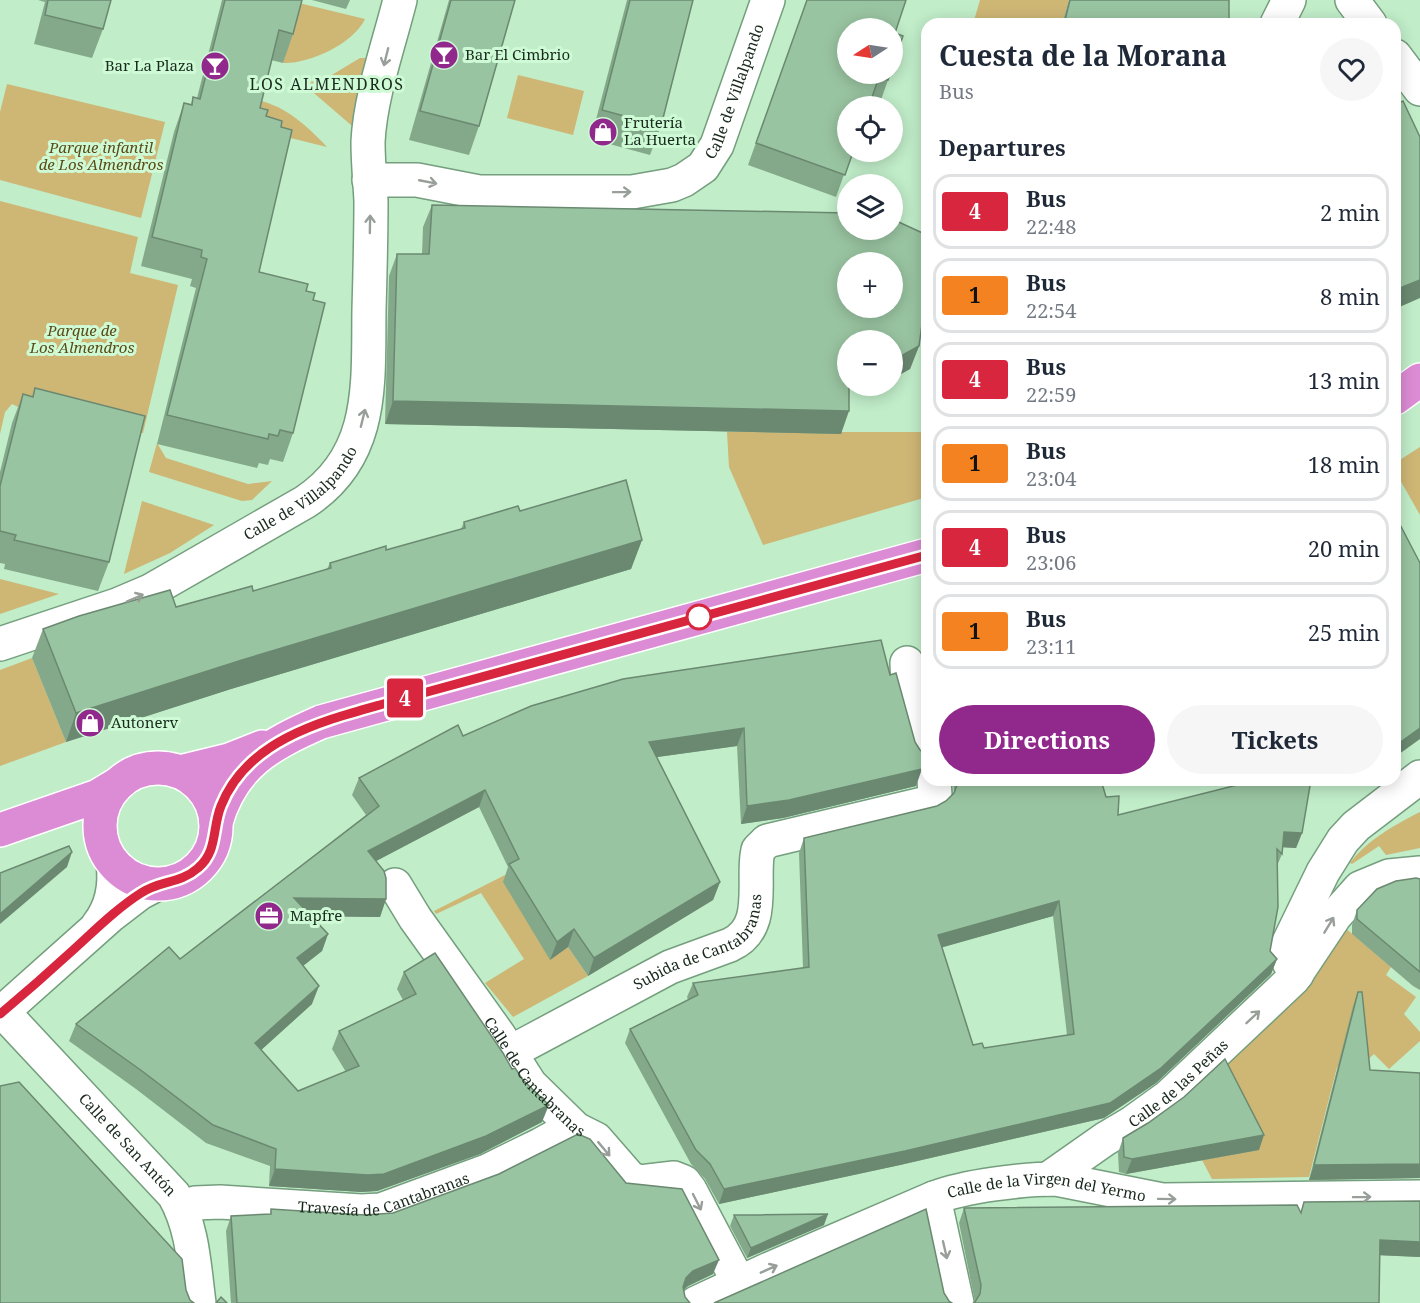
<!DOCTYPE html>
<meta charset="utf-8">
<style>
:root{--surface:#fff;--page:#f6f6f7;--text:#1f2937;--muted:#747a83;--line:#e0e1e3;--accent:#91288c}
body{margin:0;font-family:"Noto Serif",serif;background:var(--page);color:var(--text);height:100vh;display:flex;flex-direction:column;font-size:22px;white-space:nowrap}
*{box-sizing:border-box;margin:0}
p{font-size:20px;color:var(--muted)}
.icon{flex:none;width:33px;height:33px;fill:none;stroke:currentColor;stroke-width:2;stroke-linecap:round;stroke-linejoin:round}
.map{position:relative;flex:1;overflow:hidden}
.side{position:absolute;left:921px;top:18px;width:480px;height:768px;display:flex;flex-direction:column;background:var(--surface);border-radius:18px;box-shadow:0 3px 15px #0003}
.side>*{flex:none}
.badge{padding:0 12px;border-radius:4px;font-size:21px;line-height:39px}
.needle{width:39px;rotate:258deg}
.controls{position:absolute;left:837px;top:18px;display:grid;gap:12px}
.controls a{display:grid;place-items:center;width:66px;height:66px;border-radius:50%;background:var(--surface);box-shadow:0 3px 15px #0003;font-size:30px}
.map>.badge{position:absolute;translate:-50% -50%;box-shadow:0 0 0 3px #fff}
h2{padding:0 18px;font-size:22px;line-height:54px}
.round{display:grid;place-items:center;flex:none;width:63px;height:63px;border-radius:32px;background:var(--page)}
.summary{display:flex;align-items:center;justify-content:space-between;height:102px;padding:0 18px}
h1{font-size:28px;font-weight:700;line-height:45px}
.action{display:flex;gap:12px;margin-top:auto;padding:12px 18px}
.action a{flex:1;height:69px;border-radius:36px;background:var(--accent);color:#fff;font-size:24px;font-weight:700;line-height:69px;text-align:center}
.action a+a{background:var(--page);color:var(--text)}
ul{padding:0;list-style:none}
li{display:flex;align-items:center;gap:18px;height:75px;margin:0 12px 9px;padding:0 6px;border:3px solid var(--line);border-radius:18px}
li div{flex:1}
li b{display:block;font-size:22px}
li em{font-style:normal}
li .badge{min-width:66px;font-weight:700;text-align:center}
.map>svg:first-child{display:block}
.green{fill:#ceb675}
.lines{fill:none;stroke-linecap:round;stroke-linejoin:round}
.street-casing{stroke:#749e7d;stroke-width:36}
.secondary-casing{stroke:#749e7d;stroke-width:36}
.highway-casing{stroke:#fff;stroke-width:36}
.street{stroke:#fff;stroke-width:33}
.secondary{stroke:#fff;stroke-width:33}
.highway{stroke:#dc8cd4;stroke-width:33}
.wall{fill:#84a98a;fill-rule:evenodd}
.shaded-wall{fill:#6b8971}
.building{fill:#99c4a1;stroke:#6b8971;stroke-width:1.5;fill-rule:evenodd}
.oneway{stroke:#989f99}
.line-casing{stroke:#fff;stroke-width:14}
.line{stroke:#d7263d;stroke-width:9}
.stop-dot{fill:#fff;stroke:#d7263d;stroke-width:3}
.labels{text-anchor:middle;stroke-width:6;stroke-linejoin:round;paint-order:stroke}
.poi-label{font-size:15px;fill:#192a1d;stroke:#cefbd6;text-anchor:start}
.street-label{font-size:15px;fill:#192a1d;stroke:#cefbd6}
.park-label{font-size:15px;font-style:italic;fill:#5c4b17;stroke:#cefbd6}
.neighbourhood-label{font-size:16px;letter-spacing:1.5px;fill:#192a1d;stroke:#cefbd6}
</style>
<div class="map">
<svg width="1420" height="1303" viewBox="0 0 1420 1303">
<rect width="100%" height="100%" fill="#c1edc9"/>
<g class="green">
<path d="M980,0H1069L1062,24H973Z"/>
<path d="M299,3L365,19C353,44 309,64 283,63Z"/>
<path d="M360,58H368L354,124L351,125L308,88L311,82L330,76Z"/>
<path d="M518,75L584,91L573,135L507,118Z"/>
<path d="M7,84L165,122L141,218L0,180V112Z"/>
<path d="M258,100C287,107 307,126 327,147L193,114Z"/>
<path d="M0,201L138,237L130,273L178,285L143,433H121L18,407L12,404L5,412L0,434Z"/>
<path d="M727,432H927V497L763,545L729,467Z"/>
<path d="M157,443L166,458L248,484L272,481L252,500L242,501L149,472Z"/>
<path d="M1420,447V515L1395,471V463Z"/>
<path d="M142,501L214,525L170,553L124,574Z"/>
<path d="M0,579L59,594L0,614Z"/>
<path d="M32,658L66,742L0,766V670Z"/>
<path d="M1420,812V848L1386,855L1379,846L1352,864L1350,863C1366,841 1396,824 1420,812Z"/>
<path d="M511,872L550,959L568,947L588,976L513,1017L485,983L524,959L481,893L436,914L434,911Z"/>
<path d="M1344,927L1391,967L1386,975L1416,997L1404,1014L1420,1032V1041L1389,1069L1374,1054L1362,1065L1337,1067L1309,1177L1212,1179L1202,1160L1258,1150L1218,1072Z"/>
</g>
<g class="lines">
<g class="street-casing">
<g id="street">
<path d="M1352,0L1370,24"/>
<path d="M1277,24L1289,0"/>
<path d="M1395,56L1420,89"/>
<path id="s1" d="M369,180H417L479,192H632L672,185L684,180L703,167L717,145L768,0"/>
<path id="s2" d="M0,644L117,605L150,591L305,502C375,456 368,384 369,310C370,274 371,237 371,201C370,181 368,162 368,142C370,97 389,44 400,0"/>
<path d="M907,663L908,686L927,755"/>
<path id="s3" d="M395,885L415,918L498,1034L530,1084L576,1129L596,1139L630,1178L640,1182L674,1178L684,1182L690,1190L739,1283"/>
<path d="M1297,974C1289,964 1284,957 1288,944L1323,872L1343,840L1356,826L1420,777"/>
<path id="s4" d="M3,1012L174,1195C193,1228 194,1265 199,1303"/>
<path id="s5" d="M509,1053L670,967L730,945C766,929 753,886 757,856L758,850L767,841L927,803L935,795L934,780"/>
<path id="s6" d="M1048,1179L1105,1139L1132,1123L1168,1097L1186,1080L1293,979L1335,916L1360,888L1389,876L1420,873"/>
<path d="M934,1198L957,1303"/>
<path id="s7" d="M181,1207L195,1203L220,1202L361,1211L381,1210L487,1171L540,1145L573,1127"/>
<path id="s8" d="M696,1303L767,1270L934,1198C965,1186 1023,1179 1056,1179L1162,1200L1420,1197"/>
</g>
</g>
<g class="secondary-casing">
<g id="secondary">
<path d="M98,925C112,907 116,886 113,863"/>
<path d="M0,1014L110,916L140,893L157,884"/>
</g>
</g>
<g class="highway-casing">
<g id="highway">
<path d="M1395,398L1420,380"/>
<circle cx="158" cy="826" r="58"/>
<path d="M180,772L229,760L262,747"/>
<path d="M216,822C233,764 269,745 321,722L927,555"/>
<path d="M0,830L98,796L118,784"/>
</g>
</g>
<use href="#street" class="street"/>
<use href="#secondary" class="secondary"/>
<use href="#highway" class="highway"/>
</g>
<g class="wall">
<path d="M38,0H111L103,29L92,58L34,44L45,2Z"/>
<path d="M222,0H302L293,34L283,63L271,60L260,108L266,116L281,127L259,272L306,291L313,300L293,433L283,462L270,459L268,465L259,463L257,468L157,444L196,288L190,286L192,279L141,266L174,132L184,103L191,104L193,97L197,98Z"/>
<path d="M312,0H350L346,9Z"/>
<path d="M449,0H515L479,126L469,155L409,140Z"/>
<path d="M627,0H693L661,126L650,155L591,139Z"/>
<path d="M807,0L895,33L890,74L880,103L871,99L836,197L748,165Z"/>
<path d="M1069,0H1229V24H1062Z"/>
<path d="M432,205L926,234L927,225V304H925L919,346L910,369L892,379V340L878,386L849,389L841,434L385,424L389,276L397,254H422L423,227Z"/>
<path d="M35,388L109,562L98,591L4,569L5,564L0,563V472L12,423L23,394L32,397Z"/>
<path d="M520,511L642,540L631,569L231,689L66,742L32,658L43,629L176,607L253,591L327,569L330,563L386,550L461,529L464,522Z"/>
<path d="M623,679L916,786L783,818L741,824L737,746L657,757L720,882L713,900L588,976L568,947L550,960L503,882L508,867L479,807L376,861L386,899L380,917L312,916L328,934L322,951L303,966L312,1004L261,1050L298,1091L346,1072L332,1049L339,1031L403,1000L397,989L404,972L542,1122L480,1154L377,1191L361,1192L269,1186L270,1166L206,1143L136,1089L69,1041L76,1024L180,959L366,815L352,795L359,778L463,736Z"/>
<path d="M953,780H1101L1106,797L1118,815L1302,833L1296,848L1282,847V854L1277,866L1270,951L1277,959L1271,974L1156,1083L1104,1118L900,1165L719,1204L705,1179L691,1164L625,1043L630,1029L688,1000L687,997L693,983L803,968L799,853L804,838L937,806L946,801L954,793ZM1053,916L1067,1035L984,1048L973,1045L942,947Z"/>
<path d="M1420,879V990L1413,986L1352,934V925L1357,910Z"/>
<path d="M1358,992L1370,1070L1420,1073V1178L1309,1180L1353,1006Z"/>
<path d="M1123,1138L1259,1150L1126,1174L1119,1172L1118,1153Z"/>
<path d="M626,1183L713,1274L688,1286L683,1290L685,1297L690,1303H231L226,1231L231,1216L270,1214L271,1209L365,1215L393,1213Z"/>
<path d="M1420,1201V1257L1380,1255L975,1302L959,1223L964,1208L1301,1212L1304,1202Z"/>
<path d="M734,1215L824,1225L747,1258L730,1226Z"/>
</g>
<g class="shaded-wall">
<path d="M1420,280V298L1395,309V290Z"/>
<path d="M927,284V304L920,303Z"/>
<path d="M919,346L910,369L892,379V361Z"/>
<path d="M848,386H880L841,390Z"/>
<path d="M393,401L849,411L841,434L385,424Z"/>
<path d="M642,540L631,569L231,689L66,742L76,713L242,660Z"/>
<path d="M744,728L737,746L643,759L649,742Z"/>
<path d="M1420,728V739L1395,757V746Z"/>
<path d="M922,769L916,786L783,818L741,824L747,806Z"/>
<path d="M485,790L479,807L361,869L368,851Z"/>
<path d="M1284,832L1302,833L1296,848L1278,847Z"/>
<path d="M72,852L67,867L0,924V914Z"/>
<path d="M720,882L713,900L588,976L594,958Z"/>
<path d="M294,898L386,899L380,917L288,916Z"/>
<path d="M1059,901L1053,916L933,950L938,935Z"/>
<path d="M574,929L568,947L550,960L557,942Z"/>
<path d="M328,934L322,951L290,976L297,958Z"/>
<path d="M1277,959L1271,974L1156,1083L1104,1118L900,1165L719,1204L724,1189Z"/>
<path d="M319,986L312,1004L249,1061L255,1043Z"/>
<path d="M549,1105L542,1122L480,1154L377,1191L361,1192L269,1186L275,1169Z"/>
<path d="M1264,1135L1259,1150L1126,1174L1132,1159Z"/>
<path d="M1420,1164V1178L1309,1180L1314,1165Z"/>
<path d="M828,1214L824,1225L747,1258L751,1248Z"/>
<path d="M1380,1240L1420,1242V1257L1374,1255Z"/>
<path d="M719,1260L713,1274L688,1286L680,1293L686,1278L693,1271Z"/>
</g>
<g class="building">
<path d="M48,0H111L103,29L45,15Z"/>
<path d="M225,0H302L293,34L279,30L260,108L268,110L266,116L282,121L281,127L292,130L259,272L308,284L306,291L315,293L313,300L325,303L293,433L280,430L278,436L269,434L268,439L167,415L207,259L201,257L202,250L152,237L184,103L192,105L193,97L200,99Z"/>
<path d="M451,0H515L479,126L420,111Z"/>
<path d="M630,0H693L661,126L602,110Z"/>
<path d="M807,0H906L895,33L903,36L892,67V28H848V74H890L888,80L879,77L869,106H848V152H853L845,175L756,143Z"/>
<path d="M1070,0H1229V24H1064Z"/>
<path d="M1403,101L1420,137V280L1395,290V105Z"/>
<path d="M432,205L848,213V230H892V219L927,235V288L919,346L892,361V340H848V386H849V411L393,401L397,254H429ZM848,262H892V308H848Z"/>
<path d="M35,388L145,416L109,562L14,540L16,535L0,531V486L23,394L33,397Z"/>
<path d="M626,480L642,540L242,660L76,713L43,629L79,616L170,590L176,607L252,586L253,591L331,568L330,563L386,546V550L465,528L464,522L518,506L520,511Z"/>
<path d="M1395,515L1420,563V728L1395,746Z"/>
<path d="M881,640L890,675L896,673L915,742L920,750L924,753L922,769L789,800L747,806L744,728L649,742L720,882L594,958L574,929L557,942L509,864L519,859L485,790L368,851L384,871L386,878V899L294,898L328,934L297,958L319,986L255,1043L298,1091L359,1066L339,1031L416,994L404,972L435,953L503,1053L512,1069L515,1068L523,1080L549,1105L486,1136L384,1174L368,1175L275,1169L276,1149L213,1125L142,1071L76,1024L169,947L180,959L379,806L359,778L458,725L463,736L531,706L623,679Z"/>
<path d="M959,780H1101L1106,797L1119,796L1118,815L1257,780H1311L1302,833L1284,832L1282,854L1277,849L1278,907L1270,951L1277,959L1161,1068L1110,1103L905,1151L724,1189L710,1164L696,1150L630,1029L698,995L693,983L809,967L804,838L937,806L946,801L954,793ZM1059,901L1074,1034L984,1048L982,1043L973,1045L938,935Z"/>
<path d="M69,846L72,852L0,914V873Z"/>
<path d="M1416,878L1420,879V972L1357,919V910L1377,889L1396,881Z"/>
<path d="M1358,992H1362L1370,1070L1420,1073V1164L1314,1165Z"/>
<path d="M1225,1059L1264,1135L1132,1159L1124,1157L1123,1138L1148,1123L1184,1097Z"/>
<path d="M19,1082L182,1259L186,1290L190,1300L194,1303H0V1086Z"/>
<path d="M578,1134L590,1139L626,1183L682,1189L719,1260L693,1271L686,1278L683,1287L685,1297L690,1303H237L231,1216L271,1214V1209L365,1215L393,1213L499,1174Z"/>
<path d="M1420,1201V1242L1380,1240L1379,1303H973L975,1302L980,1294L981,1285L964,1208L1297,1205L1301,1213L1304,1202Z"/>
<path d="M926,1209L944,1293L949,1301L952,1303H714Z"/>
<path d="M828,1214L751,1248L734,1215Z"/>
<path d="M221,1297L227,1303H216Z"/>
</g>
<defs><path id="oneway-shaft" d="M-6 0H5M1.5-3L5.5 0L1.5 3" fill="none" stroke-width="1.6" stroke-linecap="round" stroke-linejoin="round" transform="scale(1.5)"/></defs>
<g class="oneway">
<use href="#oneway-shaft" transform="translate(386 57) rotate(104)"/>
<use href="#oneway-shaft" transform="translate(428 182) rotate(11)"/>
<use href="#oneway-shaft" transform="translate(622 192) rotate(-1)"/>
<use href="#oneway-shaft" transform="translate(370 224) rotate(-89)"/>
<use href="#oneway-shaft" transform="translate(363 418) rotate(-76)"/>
<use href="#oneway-shaft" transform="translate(135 598) rotate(-23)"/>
<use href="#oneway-shaft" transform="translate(1329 925) rotate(-59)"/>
<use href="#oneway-shaft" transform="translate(1253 1017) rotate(-43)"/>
<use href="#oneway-shaft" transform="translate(604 1149) rotate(50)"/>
<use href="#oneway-shaft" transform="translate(1362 1197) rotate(-1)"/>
<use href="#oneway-shaft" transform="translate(1167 1199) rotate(1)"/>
<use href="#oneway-shaft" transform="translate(697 1202) rotate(63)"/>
<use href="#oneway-shaft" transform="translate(945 1250) rotate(77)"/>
<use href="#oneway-shaft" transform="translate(769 1269) rotate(-24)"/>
</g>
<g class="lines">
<g class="line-casing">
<path id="line" d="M0,1014C24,994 48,973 72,951C94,931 116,909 141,893C160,880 180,884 198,868C218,851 212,828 221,806C247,740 322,721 383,704L927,555"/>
</g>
<use href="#line" class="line"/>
</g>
<defs>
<g id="bar-disc" transform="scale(1.5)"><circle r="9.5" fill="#91288c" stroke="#cefbd6"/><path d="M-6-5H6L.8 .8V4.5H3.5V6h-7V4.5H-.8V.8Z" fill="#fff"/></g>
<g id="shop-disc" transform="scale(1.5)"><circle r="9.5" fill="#91288c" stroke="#cefbd6"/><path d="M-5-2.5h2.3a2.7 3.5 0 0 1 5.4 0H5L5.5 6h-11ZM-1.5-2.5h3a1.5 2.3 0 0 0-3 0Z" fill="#fff"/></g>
<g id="office-disc" transform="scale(1.5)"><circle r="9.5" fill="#91288c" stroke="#cefbd6"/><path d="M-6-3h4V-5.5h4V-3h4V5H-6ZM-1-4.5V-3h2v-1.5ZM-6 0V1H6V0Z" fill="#fff"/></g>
</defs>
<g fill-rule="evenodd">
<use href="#bar-disc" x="444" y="55"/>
<use href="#bar-disc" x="215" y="66"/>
<use href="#shop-disc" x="603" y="132"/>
<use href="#shop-disc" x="90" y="723"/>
<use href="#office-disc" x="269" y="916"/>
</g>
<circle class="stop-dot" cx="699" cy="617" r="12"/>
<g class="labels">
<g class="poi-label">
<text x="465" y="60">Bar El Cimbrio</text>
<text x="194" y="71" text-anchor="end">Bar La Plaza</text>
<text x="624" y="128">Frutería<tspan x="624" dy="17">La Huerta</tspan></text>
<text x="111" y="728">Autonerv</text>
<text x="290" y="921">Mapfre</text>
</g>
<g class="street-label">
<text dy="5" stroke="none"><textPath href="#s1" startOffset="423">Calle de Villalpando</textPath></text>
<text dy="5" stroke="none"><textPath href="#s2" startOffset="340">Calle de Villalpando</textPath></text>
<text dy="5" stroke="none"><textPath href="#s5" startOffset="225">Subida de Cantabranas</textPath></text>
<text dy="5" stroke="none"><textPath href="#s3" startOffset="238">Calle de Cantabranas</textPath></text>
<text dy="5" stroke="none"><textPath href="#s6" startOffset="162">Calle de las Peñas</textPath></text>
<text dy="5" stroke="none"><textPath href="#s4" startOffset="182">Calle de San Antón</textPath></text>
<text dy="5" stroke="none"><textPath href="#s7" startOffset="206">Travesía de Cantabranas</textPath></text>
<text dy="5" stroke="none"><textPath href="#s8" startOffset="375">Calle de la Virgen del Yermo</textPath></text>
</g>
<g class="park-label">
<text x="101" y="153">Parque infantil<tspan x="101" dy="17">de Los Almendros</tspan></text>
<text x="82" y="336">Parque de<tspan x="82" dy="17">Los Almendros</tspan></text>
</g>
<g class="neighbourhood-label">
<text x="327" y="90">LOS ALMENDROS</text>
</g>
</g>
</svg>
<div class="controls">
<a><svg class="needle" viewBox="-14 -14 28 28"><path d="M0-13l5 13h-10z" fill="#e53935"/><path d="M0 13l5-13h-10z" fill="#747a83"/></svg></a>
<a><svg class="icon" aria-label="locate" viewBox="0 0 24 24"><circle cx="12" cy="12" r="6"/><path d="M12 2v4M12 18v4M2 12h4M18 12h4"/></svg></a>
<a><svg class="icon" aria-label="layers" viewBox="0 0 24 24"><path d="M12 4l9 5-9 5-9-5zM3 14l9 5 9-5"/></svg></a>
<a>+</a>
<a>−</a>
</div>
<b class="badge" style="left:405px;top:698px;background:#d7263d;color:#fff">4</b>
<section class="side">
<div class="summary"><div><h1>Cuesta de la Morana</h1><p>Bus</p></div><a class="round"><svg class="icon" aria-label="heart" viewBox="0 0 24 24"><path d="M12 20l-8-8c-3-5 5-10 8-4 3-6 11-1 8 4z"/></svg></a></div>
<h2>Departures</h2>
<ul>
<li><span class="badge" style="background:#d7263d;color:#fff">4</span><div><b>Bus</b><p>22:48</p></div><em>2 min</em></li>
<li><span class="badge" style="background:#f58220;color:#111">1</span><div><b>Bus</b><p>22:54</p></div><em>8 min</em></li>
<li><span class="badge" style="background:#d7263d;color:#fff">4</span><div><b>Bus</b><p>22:59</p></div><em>13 min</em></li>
<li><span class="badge" style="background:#f58220;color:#111">1</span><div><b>Bus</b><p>23:04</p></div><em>18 min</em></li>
<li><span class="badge" style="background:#d7263d;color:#fff">4</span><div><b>Bus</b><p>23:06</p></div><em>20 min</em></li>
<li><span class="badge" style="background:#f58220;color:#111">1</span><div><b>Bus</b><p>23:11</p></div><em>25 min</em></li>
</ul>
<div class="action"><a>Directions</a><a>Tickets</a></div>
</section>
</div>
